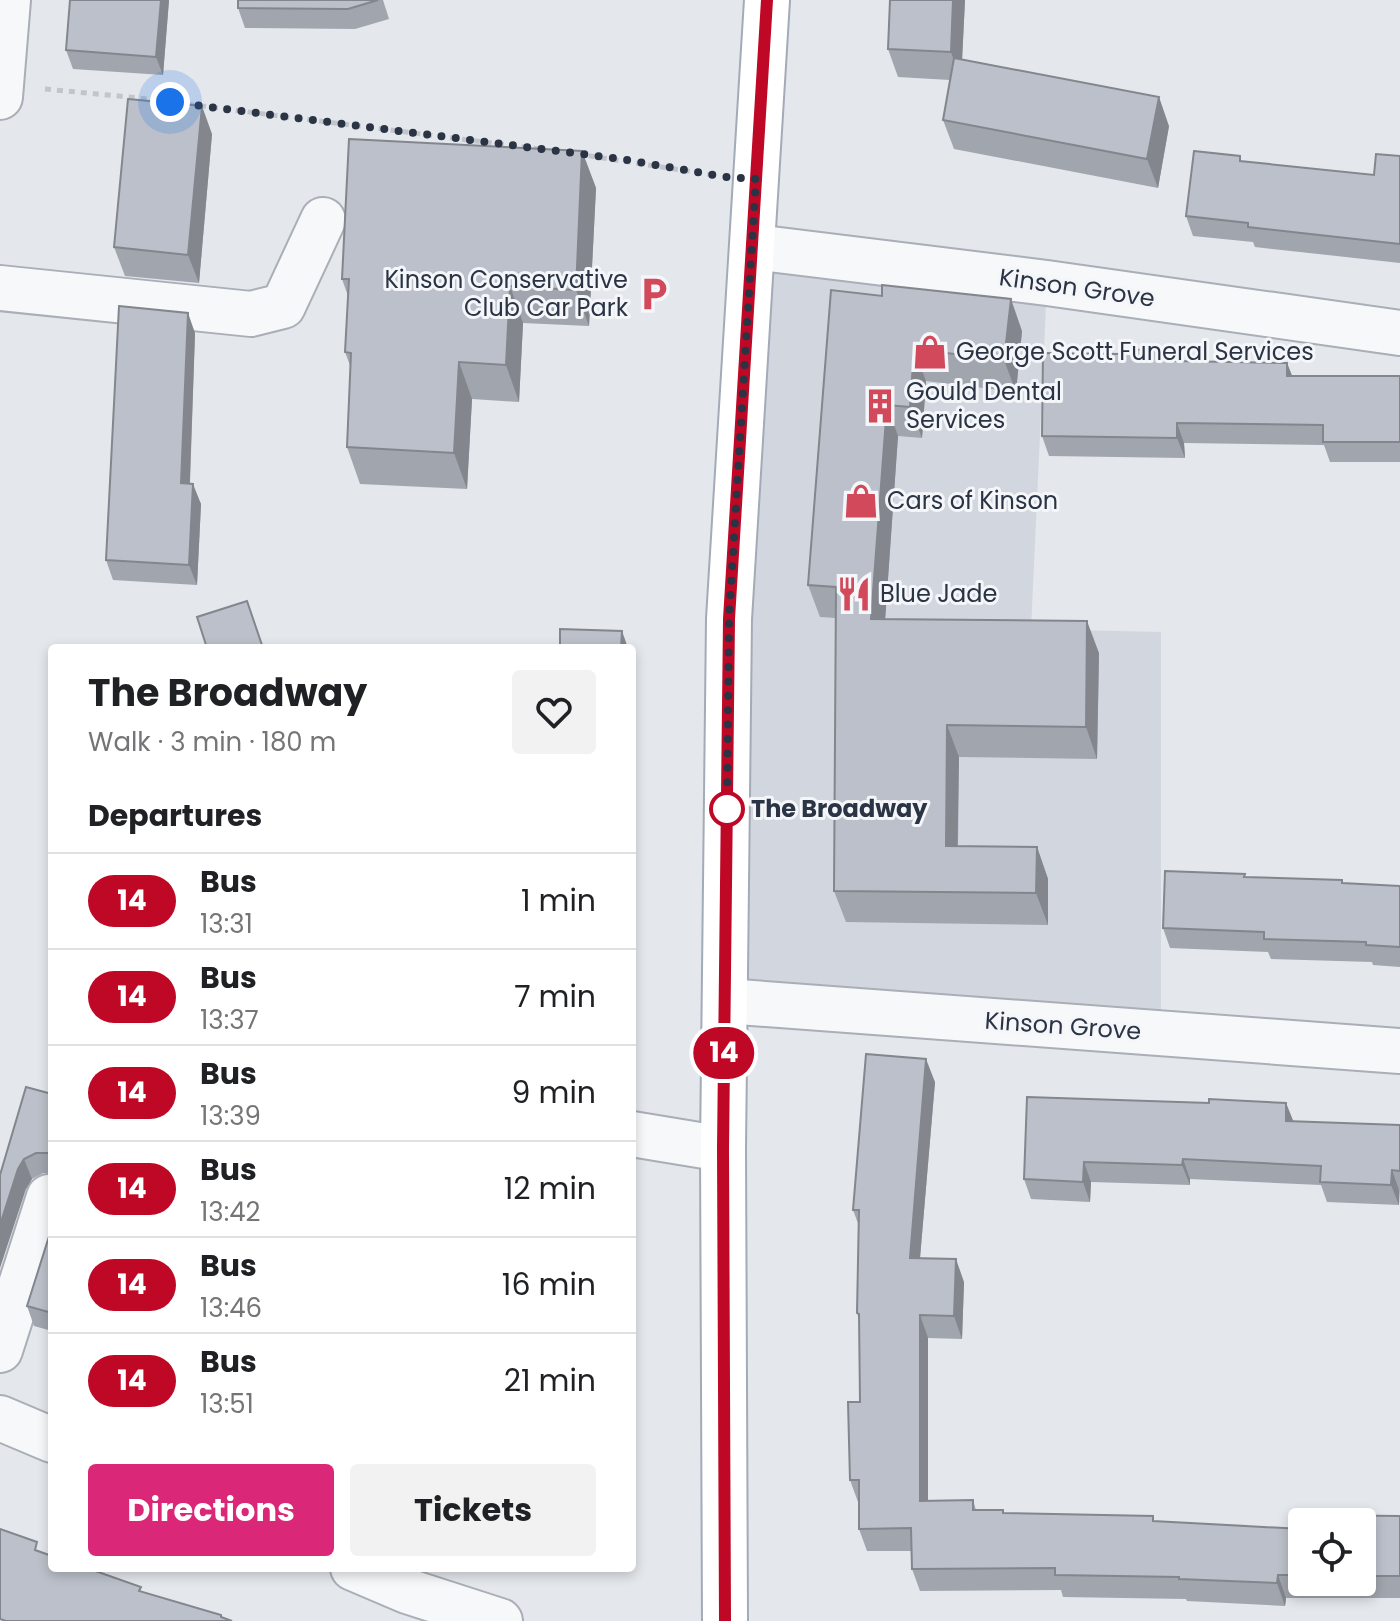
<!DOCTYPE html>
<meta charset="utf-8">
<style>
:root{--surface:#fff;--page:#f2f2f2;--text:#202124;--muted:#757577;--line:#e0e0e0;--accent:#db2777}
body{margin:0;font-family:Poppins,sans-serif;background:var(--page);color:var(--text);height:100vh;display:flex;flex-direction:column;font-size:30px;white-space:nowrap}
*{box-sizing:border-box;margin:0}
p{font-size:26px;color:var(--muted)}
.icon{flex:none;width:44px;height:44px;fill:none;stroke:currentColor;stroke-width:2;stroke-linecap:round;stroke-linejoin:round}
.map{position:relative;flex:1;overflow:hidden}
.details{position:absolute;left:48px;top:644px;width:588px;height:928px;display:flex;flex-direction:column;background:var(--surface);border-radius:8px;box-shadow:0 4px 12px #0003}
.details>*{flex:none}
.badge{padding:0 16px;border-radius:26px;font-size:28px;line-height:52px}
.fabs{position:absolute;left:1288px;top:1508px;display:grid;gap:16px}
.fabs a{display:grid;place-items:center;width:88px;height:88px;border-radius:8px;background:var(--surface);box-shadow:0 4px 12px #0003;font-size:40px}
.you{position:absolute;width:40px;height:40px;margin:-20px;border:6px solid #fff;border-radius:50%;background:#1a73e8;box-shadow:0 0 0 12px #1a73e833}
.map>.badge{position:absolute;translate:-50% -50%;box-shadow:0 0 0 4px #fff}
h2{padding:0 40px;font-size:30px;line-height:72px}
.round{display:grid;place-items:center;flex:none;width:84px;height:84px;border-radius:8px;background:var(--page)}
.overview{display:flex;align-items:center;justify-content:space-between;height:136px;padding:0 40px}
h1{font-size:38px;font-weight:700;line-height:60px}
.cta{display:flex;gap:16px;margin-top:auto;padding:16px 40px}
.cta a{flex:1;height:92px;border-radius:8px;background:var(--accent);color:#fff;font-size:32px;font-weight:700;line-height:92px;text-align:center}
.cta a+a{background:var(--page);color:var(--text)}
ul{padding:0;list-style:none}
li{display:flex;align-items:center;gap:24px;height:96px;padding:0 40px;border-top:2px solid var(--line)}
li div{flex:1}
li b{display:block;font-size:30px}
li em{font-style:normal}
li .badge{min-width:88px;font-weight:700;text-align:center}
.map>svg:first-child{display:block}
.built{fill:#d2d6de}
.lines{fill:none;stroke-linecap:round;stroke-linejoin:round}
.minor-casing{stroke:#a9aeb7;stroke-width:48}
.major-casing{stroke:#a3abb8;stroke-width:48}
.path{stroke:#c2c5cb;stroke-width:5;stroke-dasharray:6 6;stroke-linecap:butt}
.minor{stroke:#f7f8fa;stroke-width:44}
.major{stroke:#fff;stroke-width:44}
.wall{fill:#a1a5ae}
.shaded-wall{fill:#83868d}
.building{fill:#bbc0ca;stroke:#83868d;stroke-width:2}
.line-casing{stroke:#fff;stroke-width:18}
.line{stroke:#be0826;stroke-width:12}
.walk{stroke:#2b3445;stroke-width:8;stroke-dasharray:0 14.4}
.stop-dot{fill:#fff;stroke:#be0826;stroke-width:4}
.labels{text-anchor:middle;stroke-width:6;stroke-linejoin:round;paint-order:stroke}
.poi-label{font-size:24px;fill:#2b3445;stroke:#f4f6f9;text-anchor:start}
.street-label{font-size:24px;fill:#2b3445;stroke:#f4f6f9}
.stop-label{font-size:24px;font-weight:bold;fill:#2b3445;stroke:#f4f6f9;text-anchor:start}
</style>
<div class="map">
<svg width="1400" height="1621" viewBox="0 0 1400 1621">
<rect width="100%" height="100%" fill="#e4e7ec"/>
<path class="built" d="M754,247L1047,283L1031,629L1161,632V1033L725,1001Z"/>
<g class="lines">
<g class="minor-casing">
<g id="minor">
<path d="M0,97L8,0"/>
<path d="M754,247L1047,283L1400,333"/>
<path d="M0,288L251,314L283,306L323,220"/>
<path d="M725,1001L1400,1051"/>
<path d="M632,1134L723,1149"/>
<path d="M0,1350L49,1197"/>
<path d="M0,1418L52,1440"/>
<path d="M353,1568L407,1591L500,1621"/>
</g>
</g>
<g class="major-casing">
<path id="major" d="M725,1621L723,1149L729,619L767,0"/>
</g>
<g class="path">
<path d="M45,89L139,98L539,149"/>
<path d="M577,154L713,175"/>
</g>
<use href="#minor" class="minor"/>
<use href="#major" class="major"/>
</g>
<g class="wall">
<path d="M169,0L163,75L73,69L66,50Z"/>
<path d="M238,0H383L389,19L355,29L245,28L238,8Z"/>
<path d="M890,0H965L962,60L1169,126L1158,188L954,149L943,120L950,80L898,77L888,49Z"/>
<path d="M212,134L199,283L125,276L114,247Z"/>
<path d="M582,151L596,188L589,326L523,323L519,402L472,399L467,489L360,484L347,447L351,368L345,352L348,296L342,279Z"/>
<path d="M1400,156V263L1255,247L1253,242L1193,236L1186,216L1242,162L1374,175Z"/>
<path d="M831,290L1022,331L1016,392L926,381L922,438L898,436L885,619L1099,653L1097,759L959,757L958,846L1037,847L1048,879V925L846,922L834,891L836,618L820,617L808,585Z"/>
<path d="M195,333L190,484L201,504L197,585L113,580L106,560Z"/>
<path d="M1176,349L1180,361L1287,363L1292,376H1400V462H1330L1324,445L1184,443L1185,458L1049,456L1042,436L1121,354Z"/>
<path d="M1246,877L1342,880L1343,883L1400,886V967L1373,965L1372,962L1271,959L1268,952L1170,948L1163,928Z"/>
<path d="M935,1082L920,1258L964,1282L962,1339L928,1338V1500H973L976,1510L1005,1513L1302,1529V1582H1362V1522L1400,1516V1598H1286L1285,1606L1187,1601L1186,1599L1063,1597L1061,1590L920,1591L912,1569V1551H867L859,1529V1502H858L850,1480L860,1402L859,1319L857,1313L859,1226L853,1210Z"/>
<path d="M52,1094V1173H43L32,1179L26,1189L1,1176Z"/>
<path d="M1209,1103H1286L1293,1121L1400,1125V1190L1399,1205L1327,1202L1321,1185L1190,1179V1185L1091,1182L1090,1202L1031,1199L1024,1179Z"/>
<path d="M52,1227V1331L34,1326L27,1306Z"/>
</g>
<g class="shaded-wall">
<path d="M161,0H169L163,75L156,57Z"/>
<path d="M953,0H965L961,81L951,52Z"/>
<path d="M1159,97L1169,126L1158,188L1147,159Z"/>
<path d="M202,106L212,134L199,283L188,255Z"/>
<path d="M582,151L596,188L589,326L576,290Z"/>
<path d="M510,286L523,323L519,402L506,365Z"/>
<path d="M1011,299L1022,331L1016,392L1004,360Z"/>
<path d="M188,313L195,333L189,503L181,483Z"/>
<path d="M914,349L926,381L922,438L910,407Z"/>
<path d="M459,362L472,399L467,489L454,453Z"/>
<path d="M1287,363L1295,383L1287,376Z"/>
<path d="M887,405L898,436L883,651L871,619Z"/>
<path d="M1177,423L1184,443L1185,458L1177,438Z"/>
<path d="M193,484L201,504L197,585L189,565Z"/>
<path d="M1087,621L1099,653L1097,759L1086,727Z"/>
<path d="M622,631L628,648H621Z"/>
<path d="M947,725L959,757L957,878L946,846Z"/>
<path d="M1037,847L1048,879V925L1036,893Z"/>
<path d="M926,1059L935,1082L918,1281L910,1258Z"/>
<path d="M1286,1103L1294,1123L1286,1121Z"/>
<path d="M24,1159L32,1179L26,1189L0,1268V1225L18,1169Z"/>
<path d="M1183,1159L1190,1179V1185L1182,1165Z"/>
<path d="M1084,1162L1091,1182L1090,1202L1083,1182Z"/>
<path d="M1392,1170L1399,1190V1205L1391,1185Z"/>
<path d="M956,1259L964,1282L962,1339L954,1316Z"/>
<path d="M920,1315L928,1338V1523L920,1501Z"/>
<path d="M1278,1575L1286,1598L1285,1606L1277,1583Z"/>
</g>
<g class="building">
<path d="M70,0H161L156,57L66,50Z"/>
<path d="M238,0H378L348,9L238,8Z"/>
<path d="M890,0H953L951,52L888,49Z"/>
<path d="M954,58L1159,97L1147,159L943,120Z"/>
<path d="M128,99L202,106L188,255L114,247Z"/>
<path d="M349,139L582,151L576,290L510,286L506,365L459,362L454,453L347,447L351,353L345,352L349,279H342Z"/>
<path d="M1194,151L1240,156V161L1374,175L1376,154L1400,156V244L1248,227V223L1186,216Z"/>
<path d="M882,285L1011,299L1004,360L914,349L910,407L887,405L871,619L1087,621L1086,727L947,725L946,846L1037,847L1036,893L834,891L836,587L808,585L831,290L882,296Z"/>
<path d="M119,306L188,313L181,483L193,484L189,565L106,560Z"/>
<path d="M1176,349V361L1287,363V376H1400V442H1323V425L1177,423V438L1042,436L1043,353L1121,354V350Z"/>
<path d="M247,601L263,648H207L197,617Z"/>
<path d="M560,629L622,631L621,648H560Z"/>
<path d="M1165,871L1245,874L1244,877L1342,880V883L1400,886V947L1366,945V942L1264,939V932L1163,928Z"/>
<path d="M866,1054L926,1059L910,1258L956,1259L954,1316L920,1315V1501L973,1500V1510H1003V1513L1153,1516V1521L1302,1529V1575H1278L1277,1583L1179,1579V1577L1055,1575V1568L912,1569L911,1528L859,1529V1480H850L848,1402H860L859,1314L857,1313L859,1210H853Z"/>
<path d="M26,1087L52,1094V1155L49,1153H36L24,1159L18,1169L0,1225V1175Z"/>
<path d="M1027,1097L1209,1103V1099L1286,1103V1121L1400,1125V1171L1392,1170L1391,1185L1320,1182L1321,1166L1183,1159L1182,1165L1084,1162L1083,1182L1024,1179Z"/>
<path d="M52,1227V1313L27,1306Z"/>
<path d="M1302,1515L1400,1516V1576H1362V1522H1302Z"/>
<path d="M0,1529L37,1542L35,1550L52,1556V1568H87L141,1587L139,1591L221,1615V1617L232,1621H6L0,1619Z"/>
</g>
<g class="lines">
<g class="line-casing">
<path id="line" d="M725,1621L723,1149L729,619L767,0"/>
</g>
<use href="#line" class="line"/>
<path class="walk" d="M170,102L621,159L726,177L756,179L729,619L727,809"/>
</g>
<defs>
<g id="parking-bare" transform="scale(2.76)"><path d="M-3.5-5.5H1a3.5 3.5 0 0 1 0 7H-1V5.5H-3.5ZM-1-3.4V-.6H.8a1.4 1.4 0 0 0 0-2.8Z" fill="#d1495b" stroke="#f4f6f9" stroke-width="2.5" paint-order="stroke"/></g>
<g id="shop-bare" transform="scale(2.76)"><path d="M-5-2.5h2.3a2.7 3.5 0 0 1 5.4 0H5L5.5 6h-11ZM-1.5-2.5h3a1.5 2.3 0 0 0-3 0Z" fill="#d1495b" stroke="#f4f6f9" stroke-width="2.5" paint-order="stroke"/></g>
<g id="building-bare" transform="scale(2.76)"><path d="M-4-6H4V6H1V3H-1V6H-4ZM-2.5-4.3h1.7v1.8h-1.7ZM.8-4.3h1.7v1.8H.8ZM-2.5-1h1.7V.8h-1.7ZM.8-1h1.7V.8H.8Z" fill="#d1495b" stroke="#f4f6f9" stroke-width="2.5" paint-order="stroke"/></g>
<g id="restaurant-bare" transform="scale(2.76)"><path d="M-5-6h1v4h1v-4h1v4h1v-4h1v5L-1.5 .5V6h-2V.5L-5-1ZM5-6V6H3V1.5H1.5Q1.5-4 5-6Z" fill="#d1495b" stroke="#f4f6f9" stroke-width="2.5" paint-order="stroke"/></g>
</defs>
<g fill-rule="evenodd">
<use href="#parking-bare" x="654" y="294"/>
<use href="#shop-bare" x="930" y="352"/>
<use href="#building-bare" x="880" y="406"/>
<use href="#shop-bare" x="861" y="501"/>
<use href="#restaurant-bare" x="854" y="594"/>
</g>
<circle class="stop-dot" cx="727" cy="809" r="16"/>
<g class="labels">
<g class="poi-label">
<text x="628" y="288" text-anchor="end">Kinson Conservative<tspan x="628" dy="28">Club Car Park</tspan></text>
<text x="956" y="360">George Scott Funeral Services</text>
<text x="906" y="400">Gould Dental<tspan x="906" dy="28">Services</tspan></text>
<text x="887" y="509">Cars of Kinson</text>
<text x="880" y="602">Blue Jade</text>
</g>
<g class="street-label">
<text transform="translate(1077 288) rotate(8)" y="8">Kinson Grove</text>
<text transform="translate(1063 1026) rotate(4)" y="8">Kinson Grove</text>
</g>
<g class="stop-label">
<text x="751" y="817">The Broadway</text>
</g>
</g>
</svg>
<div class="fabs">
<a><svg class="icon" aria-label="locate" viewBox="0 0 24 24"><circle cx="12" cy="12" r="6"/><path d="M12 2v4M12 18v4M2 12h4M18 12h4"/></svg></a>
</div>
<div class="you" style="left:170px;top:102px"></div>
<b class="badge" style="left:724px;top:1053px;background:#be0826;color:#fff">14</b>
<section class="details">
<div class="overview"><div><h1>The Broadway</h1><p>Walk · 3 min · 180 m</p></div><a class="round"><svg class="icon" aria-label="heart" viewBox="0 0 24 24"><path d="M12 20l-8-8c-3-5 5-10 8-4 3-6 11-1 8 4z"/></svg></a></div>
<h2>Departures</h2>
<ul>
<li><span class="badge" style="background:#be0826;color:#fff">14</span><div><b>Bus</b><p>13:31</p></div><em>1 min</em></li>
<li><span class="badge" style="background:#be0826;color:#fff">14</span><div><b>Bus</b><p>13:37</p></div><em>7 min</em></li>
<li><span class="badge" style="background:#be0826;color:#fff">14</span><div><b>Bus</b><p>13:39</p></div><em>9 min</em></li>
<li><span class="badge" style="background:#be0826;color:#fff">14</span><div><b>Bus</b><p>13:42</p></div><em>12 min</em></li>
<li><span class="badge" style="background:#be0826;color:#fff">14</span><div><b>Bus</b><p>13:46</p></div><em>16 min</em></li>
<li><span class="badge" style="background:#be0826;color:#fff">14</span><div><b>Bus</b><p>13:51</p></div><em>21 min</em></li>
</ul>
<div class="cta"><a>Directions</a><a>Tickets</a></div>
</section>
</div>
